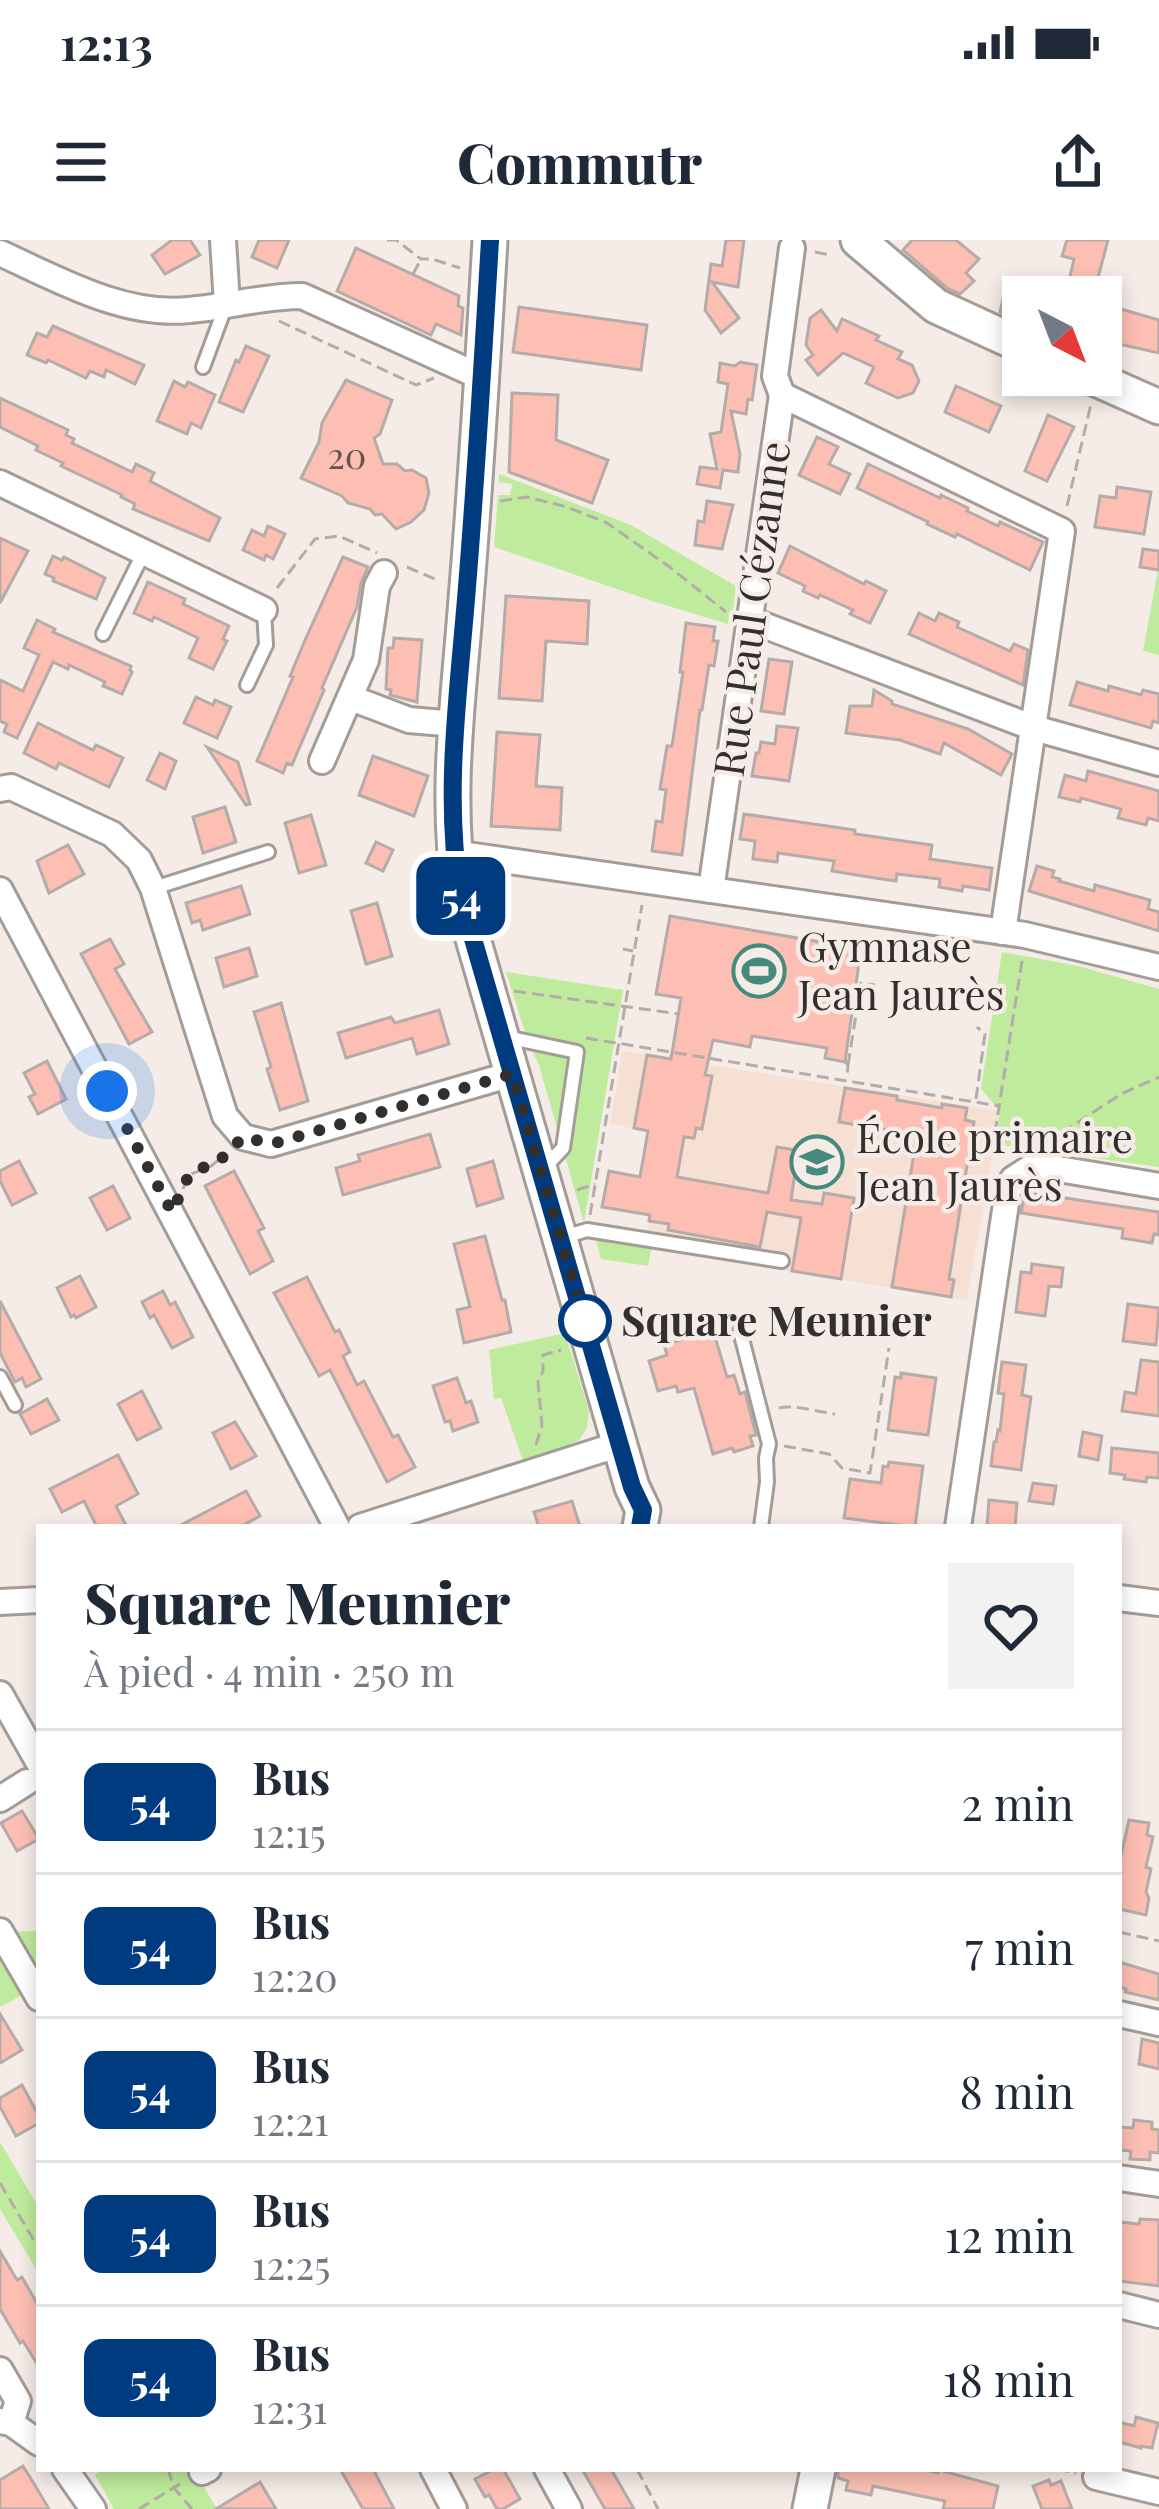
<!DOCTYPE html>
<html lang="fr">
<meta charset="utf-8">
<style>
:root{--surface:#fff;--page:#f2f2f3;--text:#1f2937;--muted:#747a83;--line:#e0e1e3}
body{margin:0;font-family:"Playfair Display",serif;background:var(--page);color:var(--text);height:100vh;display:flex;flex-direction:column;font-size:45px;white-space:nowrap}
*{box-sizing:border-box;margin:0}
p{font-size:39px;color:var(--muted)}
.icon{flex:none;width:66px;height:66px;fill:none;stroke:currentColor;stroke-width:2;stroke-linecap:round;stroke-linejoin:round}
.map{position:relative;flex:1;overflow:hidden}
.side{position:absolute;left:36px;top:1284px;width:1086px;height:948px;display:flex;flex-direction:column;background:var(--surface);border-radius:0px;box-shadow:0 6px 18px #0003}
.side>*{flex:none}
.badge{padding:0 24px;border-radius:18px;font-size:42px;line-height:78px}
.needle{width:78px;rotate:138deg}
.fabs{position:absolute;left:1002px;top:36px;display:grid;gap:24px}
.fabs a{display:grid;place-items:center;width:120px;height:120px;border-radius:0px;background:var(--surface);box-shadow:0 6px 18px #0003;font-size:60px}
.you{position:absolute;width:60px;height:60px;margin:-30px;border:9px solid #fff;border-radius:50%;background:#1a73e8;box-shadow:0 0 0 18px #1a73e833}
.map>.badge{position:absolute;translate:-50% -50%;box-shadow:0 0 0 6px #fff}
.round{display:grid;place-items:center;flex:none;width:126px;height:126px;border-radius:0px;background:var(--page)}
.overview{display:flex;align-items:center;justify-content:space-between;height:204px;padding:0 48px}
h1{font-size:57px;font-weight:800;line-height:90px}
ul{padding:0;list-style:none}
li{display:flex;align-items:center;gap:36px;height:144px;padding:0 48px;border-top:3px solid var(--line)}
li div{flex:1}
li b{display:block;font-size:45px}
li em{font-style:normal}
li .badge{min-width:132px;font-weight:700;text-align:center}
.status{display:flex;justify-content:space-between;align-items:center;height:84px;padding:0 60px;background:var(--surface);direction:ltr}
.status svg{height:33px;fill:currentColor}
header{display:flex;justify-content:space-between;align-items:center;height:156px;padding:0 48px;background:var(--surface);font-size:54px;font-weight:800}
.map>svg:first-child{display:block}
.education{fill:#f6dfd3}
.green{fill:#bfeb9c}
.building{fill:#fdbfb3;stroke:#b5aba9;stroke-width:3}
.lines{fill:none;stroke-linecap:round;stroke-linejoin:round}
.lane-casing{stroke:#a49c97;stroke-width:18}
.street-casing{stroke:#a49c97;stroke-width:30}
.secondary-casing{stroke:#a49c97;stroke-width:39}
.path{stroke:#b3aca8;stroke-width:3;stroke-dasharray:12 6;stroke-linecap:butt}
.lane{stroke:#fff;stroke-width:12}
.street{stroke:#fff;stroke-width:24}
.secondary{stroke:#fff;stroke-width:33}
.line-casing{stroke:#fff;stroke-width:27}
.line{stroke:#003b80;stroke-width:18}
.walk{stroke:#322f2d;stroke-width:12;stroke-dasharray:0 21.6}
.stop-dot{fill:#fff;stroke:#003b80;stroke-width:6}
.labels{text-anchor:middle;stroke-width:9;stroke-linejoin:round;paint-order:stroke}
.number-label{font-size:36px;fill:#65534e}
.street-label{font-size:42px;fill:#322f2d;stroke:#f5ece7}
.poi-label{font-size:42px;fill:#322f2d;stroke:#f5ece7;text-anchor:start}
.stop-label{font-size:42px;font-weight:bold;fill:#322f2d;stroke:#f5ece7;text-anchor:start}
</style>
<div class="status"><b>12:13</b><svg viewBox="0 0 49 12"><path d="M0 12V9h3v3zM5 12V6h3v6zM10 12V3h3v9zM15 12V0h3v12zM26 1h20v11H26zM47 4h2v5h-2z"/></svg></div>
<header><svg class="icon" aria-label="menu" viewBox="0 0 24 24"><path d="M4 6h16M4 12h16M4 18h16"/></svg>Commutr<svg class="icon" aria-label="share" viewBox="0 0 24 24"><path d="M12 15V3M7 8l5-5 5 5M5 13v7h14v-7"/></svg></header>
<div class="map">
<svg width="1159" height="2269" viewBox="0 0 1159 2269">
<rect width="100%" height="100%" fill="#f5ece7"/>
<path class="education" d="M622,811L1000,871L967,1060L645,1008L652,967L645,938L640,937L648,891L610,884Z"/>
<g class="green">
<path d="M499,234L631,285L736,346L731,385L652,361L494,307L498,255H510L512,244L499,242Z"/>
<path d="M1159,325V415L1143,411Z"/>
<path d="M1002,712L1078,726L1159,749V927L995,904L1000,871L981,849Z"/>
<path d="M506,732L623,750L584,983L539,825L528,802Z"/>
<path d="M596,1000L651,1009L648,1026L601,1019Z"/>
<path d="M565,1093L589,1171L587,1188L580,1199L571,1205L523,1221L501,1158L494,1159L489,1110Z"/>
<path d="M39,1691V1746L0,1767V1692Z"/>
<path d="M0,1902L39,1968V2034L0,1969Z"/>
<path d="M105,2229H193L217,2269H114L95,2235Z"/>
</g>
<g class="building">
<path d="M172,0H190L200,15L165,34L152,15Z"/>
<path d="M259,0H289L277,28L252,17Z"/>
<path d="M726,0H744L738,47L712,42L739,78L721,93L705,70L711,24L722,26Z"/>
<path d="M912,0H956L979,19L966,33L974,41L960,54L947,48L903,10Z"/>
<path d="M1067,0H1108L1095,49L1069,41L1074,19L1062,16Z"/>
<path d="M356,8L459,56L458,66L463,68L461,95L436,84L431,95L337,51Z"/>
<path d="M1005,51L1023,58V83L1000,72Z"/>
<path d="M1107,65L1159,80V113L1101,100Z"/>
<path d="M519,67L647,85L641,130L513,112Z"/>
<path d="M821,70L837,91L842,79L879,96L876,100L902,112L898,119L912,125L919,141L913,153L898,158L866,143L874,127L843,113L818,135L806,120L813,115L806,105L810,78Z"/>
<path d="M53,86L144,125L135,144L106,130L104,137L90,131L86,138L48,120L46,123L27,115L37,93L47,97Z"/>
<path d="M246,106L269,116L243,172L219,162L236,120L239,122Z"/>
<path d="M740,122L757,125L752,160L748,159L746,174L731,171L740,214L738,232L723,230L720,248L697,244L700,227L717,229L710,194L721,192L728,144L718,142L720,123L735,126Z"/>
<path d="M346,140L392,160L380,194L374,198L383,224H397L405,231L412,230L426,238L429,253L424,270L411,282L396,289L382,274L375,275L370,269L348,263L342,256L301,238L319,202L322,183Z"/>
<path d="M174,141L185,147L188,142L215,155L201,188L191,183L187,194L157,181Z"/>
<path d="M956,146L1001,166L989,192L945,172Z"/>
<path d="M512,153L558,155L556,200L608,220L592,263L509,232Z"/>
<path d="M0,158L68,190L66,195L74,199L72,203L132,232L136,224L154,233L150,241L220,278L209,301L133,269L135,264L121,257L122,255L61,226L63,223L36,210L38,206L0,187Z"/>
<path d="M1048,175L1074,187L1047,241L1025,231Z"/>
<path d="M817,197L838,207L829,224L850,234L840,254L799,235Z"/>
<path d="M868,224L940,258L941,255L968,268L967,271L998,286L1000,282L1043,302L1030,330L957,294L955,297L927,284L928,282L857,248Z"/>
<path d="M1117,247L1151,252L1144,294L1095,287L1100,256L1116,258Z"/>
<path d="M707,261L733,265L722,309L695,305L698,281L704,282Z"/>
<path d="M268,286L285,294L273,319L266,315L264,320L243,310L252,290L264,296Z"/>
<path d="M0,298L28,311L0,363Z"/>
<path d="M790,306L864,344L866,341L886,351L870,383L850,374L853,370L820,355L818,358L803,351L805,346L778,333Z"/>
<path d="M1143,309L1159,311V330L1140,327Z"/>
<path d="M53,316L62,320L64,317L105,338L96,359L53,341L54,338L45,334Z"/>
<path d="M343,317L368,327L361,343L357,367L322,448L324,450L292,525L287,523L283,533L257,521L293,437L290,436L305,400Z"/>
<path d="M148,342L185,359L183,364L229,386L223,399L227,401L213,429L189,418L198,398L154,377L152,381L134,373Z"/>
<path d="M506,356L589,361L587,404L546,401L542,461L499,458Z"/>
<path d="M919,373L935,381L939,373L959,382L957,387L1010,411L1014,404L1028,410L1023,445L909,394Z"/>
<path d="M37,380L55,389L53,392L131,426L130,430L132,432L122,454L103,446L105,442L69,425L68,429L53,422L17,498L4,492L7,484L0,481V440L23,451L39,415L24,408Z"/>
<path d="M686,383L715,387L713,401H718L714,426L709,425L702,470H700L682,615L652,611L656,581L662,582L666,550L660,549L667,506H672L683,432H680Z"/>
<path d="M394,398L422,400L417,462L390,455L391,450L386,449L388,408H393Z"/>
<path d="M769,419L792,422L784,474L761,471Z"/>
<path d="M1077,442L1108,451L1109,446L1141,455L1143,450L1159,454V483L1153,481L1151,488L1070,465Z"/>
<path d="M874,450L892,461V464L968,489L1012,514L1001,535L944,503L940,514L900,500L846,493L850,466H872Z"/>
<path d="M196,457L213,465L215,460L231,467L217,498L184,483Z"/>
<path d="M38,483L93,510L96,505L123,518L109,547L59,523L56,529L24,513Z"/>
<path d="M777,486L798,488L789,541L752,536L756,513H759L761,502L775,504Z"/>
<path d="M497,492L540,495L536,546L562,548L560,590L491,586Z"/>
<path d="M207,507L238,522L250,564L246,565Z"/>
<path d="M160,513L176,521L165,549L147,540Z"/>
<path d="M373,516L428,536L414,576L359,555Z"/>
<path d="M1088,531L1159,551V581L1148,578L1146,585L1118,578L1121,569L1081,558L1080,562L1059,557L1065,535L1086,541Z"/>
<path d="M225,567L236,602L203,613L193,577Z"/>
<path d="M744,574L855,590V594L932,605L930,619L992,628L989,650L963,646L962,651L939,647L940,639L897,634L896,641L875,638L832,631L834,621L778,613L777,622L753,619L755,601L740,599Z"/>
<path d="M311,575L326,625L299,633L285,583Z"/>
<path d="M376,602L393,610L383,631L366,623Z"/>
<path d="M68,605L84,634L49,653L37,621Z"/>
<path d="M1037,626L1054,631L1052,637L1060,639L1059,641L1094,651L1095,645L1150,660L1148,669L1159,672V691L1029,651Z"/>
<path d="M241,646L250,674L203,690L200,680L192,683L186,663Z"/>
<path d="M377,663L392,716L366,724L351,671Z"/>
<path d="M670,676L861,709L845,822L825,818L827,808L752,796L750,807L713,800L705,835L712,836L702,889L696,888L694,898L684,897L677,937L768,953L777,907L795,910L793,924L796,926L791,960L822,964L824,953L854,958L841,1039L792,1031L801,978L767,972L760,1007L668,990L669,984L649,981L650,975L602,967L609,931L640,937L648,891L634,888L647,815L671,819L681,758L656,754Z"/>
<path d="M110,699L124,724L115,729L152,792L129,804L81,714Z"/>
<path d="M249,708L257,736L224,747L216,718Z"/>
<path d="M281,763L308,861L280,870L267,829L271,827L254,772Z"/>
<path d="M439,770L449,804L417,814L412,798L346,818L338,793L391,777L395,783Z"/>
<path d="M47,821L66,859L38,874L29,857L35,854L24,833Z"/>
<path d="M845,848L897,856V860L942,868V864L967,868L965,880L974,882L949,1039L954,1040L951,1057L892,1047L917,895L839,882Z"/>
<path d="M430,894L440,927L343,955L336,928L360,921L358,915Z"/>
<path d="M19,921L36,953L12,965L0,941V931Z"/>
<path d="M493,921L503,958L477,966L467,929Z"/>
<path d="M234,931L264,988L258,991L273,1021L250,1034L205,946Z"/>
<path d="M113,946L130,978L107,990L90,958Z"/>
<path d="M1025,952L1159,972V995L1154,994L1152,1003L1122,998L1123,989L1021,973Z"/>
<path d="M485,996L502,1060H505L511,1092L464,1103L457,1070L470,1067L454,1004Z"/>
<path d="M1032,1024L1063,1028L1061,1047L1049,1046L1045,1076L1016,1072L1021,1032L1031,1033Z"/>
<path d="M80,1036L96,1067L76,1078L74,1075L71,1077L57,1048Z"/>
<path d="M307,1037L335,1092L339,1090L350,1112L343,1116L357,1145L364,1141L393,1197L398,1195L415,1227L387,1242L330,1130L319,1136L274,1053Z"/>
<path d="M163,1051L170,1065L175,1062L193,1097L172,1108L154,1075L150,1078L142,1062Z"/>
<path d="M0,1061L41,1139L26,1147L22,1138L15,1142L0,1113Z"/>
<path d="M1128,1064L1159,1068L1156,1105L1123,1101Z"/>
<path d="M713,1090L727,1137L734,1135L740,1154L745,1152L756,1195L750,1196L753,1206L734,1212L732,1208L713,1214L694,1148L678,1152L676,1146L658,1151L649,1121L667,1115L664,1105Z"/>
<path d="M1141,1120L1159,1122V1176L1122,1171L1125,1152L1136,1154Z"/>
<path d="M1002,1122L1026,1125L1022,1155L1031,1157L1021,1230L991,1226L994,1202H996L998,1190L1000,1191L1004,1154L998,1153Z"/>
<path d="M901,1133L936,1138L928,1195L888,1190L895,1137L901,1138Z"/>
<path d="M457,1138L466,1163L471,1161L478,1182L453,1191L450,1181L445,1182L433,1146Z"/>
<path d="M142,1151L161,1188L137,1200L118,1164Z"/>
<path d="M47,1159L59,1180L31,1194L20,1174Z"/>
<path d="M235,1182L256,1216L231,1229L213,1193Z"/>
<path d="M1083,1192L1102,1196L1098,1220L1079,1216Z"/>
<path d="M1112,1208L1159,1213V1238L1147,1237L1146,1242L1124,1239L1125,1235L1110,1233Z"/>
<path d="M118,1215L138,1254L116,1266L127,1287H97L84,1261L62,1272L50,1249Z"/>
<path d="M889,1222L923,1226L915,1287L844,1278L850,1239L881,1243L883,1226L888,1227Z"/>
<path d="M1033,1243L1056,1246L1053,1264L1029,1261Z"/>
<path d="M246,1251L260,1276L240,1287H177Z"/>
<path d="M989,1260L1017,1263L1015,1287H987Z"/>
<path d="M572,1261L580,1287H539L534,1272Z"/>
<path d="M22,1571L39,1599L17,1611L1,1583Z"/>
<path d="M1129,1580L1149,1583L1147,1595L1153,1597L1146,1627L1151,1629L1146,1652L1149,1658L1146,1675L1119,1669V1625Z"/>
<path d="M1119,1722L1159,1734V1760L1125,1752L1126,1749L1119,1747Z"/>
<path d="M0,1774L22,1810L0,1823Z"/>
<path d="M1142,1799L1159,1803V1829L1139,1824Z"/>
<path d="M22,1845L39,1876V1883L16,1896L0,1867V1858Z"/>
<path d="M1134,1880L1152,1882V1889L1159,1890V1913L1150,1912V1920L1130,1919L1131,1911L1119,1910V1887L1133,1888Z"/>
<path d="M1140,1979L1159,1980V2046L1119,2041V1982L1139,1984Z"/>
<path d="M0,2011L17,2040L22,2037L39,2067V2127L23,2101L20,2103L0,2069Z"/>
<path d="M1136,2177L1158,2183L1152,2208L1141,2206V2208L1119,2202V2182L1134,2186Z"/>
<path d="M23,2226L33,2242L49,2269H0V2240Z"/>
<path d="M340,2229H373L394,2269H363Z"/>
<path d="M494,2229H503L520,2259L503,2269H497L489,2255L485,2257L475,2239Z"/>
<path d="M582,2229H611L634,2269H605Z"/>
<path d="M838,2229H923L938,2233L939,2230L998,2246L993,2269H943L945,2261L873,2246L871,2255L846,2250L848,2241L838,2238Z"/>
<path d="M1049,2240L1051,2245L1061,2241L1072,2269H1042L1033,2246Z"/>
<path d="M260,2242L276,2269H216Z"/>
</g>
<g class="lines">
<g class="lane-casing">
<g id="lane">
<path d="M203,127L226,65"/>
<path d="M103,394L144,312"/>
<path d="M247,445L266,405L264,371"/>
<path d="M154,648L268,612"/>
<path d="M506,797L577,812L563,908L545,927"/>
<path d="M561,998L587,990L782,1021"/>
<path d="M740,1091L769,1204L766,1218L767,1242L761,1287"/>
<path d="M0,1137L15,1165"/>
</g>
</g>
<g class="street-casing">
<g id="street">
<path d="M223,0L227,64"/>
<path d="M0,13C57,39 124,77 189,70C227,67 263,56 302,56L481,137"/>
<path d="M782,155L775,136L792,8"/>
<path d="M0,243L264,370"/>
<path d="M750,380L1034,488L1159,523"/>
<path d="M351,458L409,480L456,484"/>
<path d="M322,521L366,420L377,346L384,333"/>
<path d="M0,549L11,547L112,594L139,620L153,648L225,876L243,897L271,904L512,834"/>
<path d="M453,613L1025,695L1159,727"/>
<path d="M0,650L337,1287"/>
<path d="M711,650L782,155L1062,291L1003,692"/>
<path d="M360,1287L620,1204"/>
<path d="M958,1287L1008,950L1013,939L1035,925L1159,946"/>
<path d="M1119,1358L1159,1363"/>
<path d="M0,1362L39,1360"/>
<path d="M0,1454L39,1523"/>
<path d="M0,1559L27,1542"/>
<path d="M0,1691L39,1758"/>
<path d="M1119,1774L1159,1783"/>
<path d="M1119,1938L1159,1944"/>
<path d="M1119,2065L1159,2075"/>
<path d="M0,2130L18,2161L11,2183"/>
<path d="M0,2181L11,2183L39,2203"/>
<path d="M65,2229L93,2269"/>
<path d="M433,2229L454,2269"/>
<path d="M547,2229L569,2269"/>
<path d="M202,2232L208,2229"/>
<path d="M1096,2237L1159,2252"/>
</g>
</g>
<g class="secondary-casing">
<g id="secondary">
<path d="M490,0C483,120 476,240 466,359C459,457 444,556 460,654L632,1247L643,1270L640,1287"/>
<path d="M858,0L936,66L1023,106"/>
<path d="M1087,135L1159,167"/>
<path d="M810,2269L818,2229"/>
</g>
</g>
<g class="path">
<path d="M387,0H396L421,19H432L460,28"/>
<path d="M815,12L830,15"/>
<path d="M413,34L420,21"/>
<path d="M279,81L416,145L434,138"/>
<path d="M500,261L527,257L567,267L607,283L671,328L726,372"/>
<path d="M1067,266L1091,164"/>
<path d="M407,327L437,340"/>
<path d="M277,348L315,299L339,296L377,313"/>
<path d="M623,709L633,711"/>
<path d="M1022,721L994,899L1026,904"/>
<path d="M514,751L679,774"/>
<path d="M586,798L999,866"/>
<path d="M845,822L848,825L847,837"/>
<path d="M848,825L861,743L875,745"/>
<path d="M976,859L985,794L977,787"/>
<path d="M1053,906L1054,898L1121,854L1159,837"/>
<path d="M183,949L189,935L211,926L225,915"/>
<path d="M577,950L595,944"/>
<path d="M590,975L642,665"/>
<path d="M779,1168C794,1164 818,1172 835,1174"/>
<path d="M536,1205L542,1185L538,1142L543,1131V1115L561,1110"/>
<path d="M784,1206L829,1214L842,1228L870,1233L889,1108"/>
<path d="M1119,1692L1159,1701"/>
<path d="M0,1943L39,2009"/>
<path d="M168,2229L174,2248L192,2269"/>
<path d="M637,2229L658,2269"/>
<path d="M1057,2229L1076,2233"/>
<path d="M139,2269L183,2242"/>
</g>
<use href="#lane" class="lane"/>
<use href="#street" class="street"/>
<use href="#secondary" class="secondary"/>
</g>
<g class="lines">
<g class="line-casing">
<path id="line" d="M490,0C483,120 476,240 466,359C458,457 444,556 460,654L632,1247L643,1270L640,1287"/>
</g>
<use href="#line" class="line"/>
<path class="walk" d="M107,851L172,972L189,935L222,918L243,897L272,904L512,834L585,1081"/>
</g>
<defs>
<g id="stadium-ring" transform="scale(2.7)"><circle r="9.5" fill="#f5ece7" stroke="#468a7d" stroke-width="1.5"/><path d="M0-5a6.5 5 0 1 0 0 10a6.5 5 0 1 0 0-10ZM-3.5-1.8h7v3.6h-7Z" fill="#468a7d"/></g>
<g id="school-ring" transform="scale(2.7)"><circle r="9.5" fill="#f5ece7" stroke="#468a7d" stroke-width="1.5"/><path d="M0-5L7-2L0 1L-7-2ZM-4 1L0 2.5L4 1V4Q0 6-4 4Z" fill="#468a7d"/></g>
</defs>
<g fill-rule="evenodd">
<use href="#stadium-ring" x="759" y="731"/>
<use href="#school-ring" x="817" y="922"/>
</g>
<circle class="stop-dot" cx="585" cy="1081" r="24"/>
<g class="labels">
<g class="number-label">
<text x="347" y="229">20</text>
</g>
<g class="street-label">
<text transform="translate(752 369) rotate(-82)" y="15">Rue Paul Cézanne</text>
</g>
<g class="poi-label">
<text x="798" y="722">Gymnase<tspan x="798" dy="48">Jean Jaurès</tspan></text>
<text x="856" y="913">École primaire<tspan x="856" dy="48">Jean Jaurès</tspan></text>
</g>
<g class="stop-label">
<text x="621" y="1096">Square Meunier</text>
</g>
</g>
</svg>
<div class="fabs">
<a><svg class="needle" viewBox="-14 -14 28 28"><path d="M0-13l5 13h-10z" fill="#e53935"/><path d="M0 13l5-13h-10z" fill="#747a83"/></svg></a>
</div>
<div class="you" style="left:107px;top:851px"></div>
<b class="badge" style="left:461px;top:656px;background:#003b80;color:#fff">54</b>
<section class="side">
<div class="overview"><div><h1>Square Meunier</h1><p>À pied · 4 min · 250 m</p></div><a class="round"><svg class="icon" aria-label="heart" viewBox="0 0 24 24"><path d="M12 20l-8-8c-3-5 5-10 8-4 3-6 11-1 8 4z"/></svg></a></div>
<ul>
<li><span class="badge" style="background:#003b80;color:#fff">54</span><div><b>Bus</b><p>12:15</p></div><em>2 min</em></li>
<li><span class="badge" style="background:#003b80;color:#fff">54</span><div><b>Bus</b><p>12:20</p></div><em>7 min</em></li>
<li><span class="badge" style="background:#003b80;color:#fff">54</span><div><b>Bus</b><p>12:21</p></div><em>8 min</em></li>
<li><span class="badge" style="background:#003b80;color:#fff">54</span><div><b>Bus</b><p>12:25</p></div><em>12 min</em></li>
<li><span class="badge" style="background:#003b80;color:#fff">54</span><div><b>Bus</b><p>12:31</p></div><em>18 min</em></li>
</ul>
</section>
</div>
